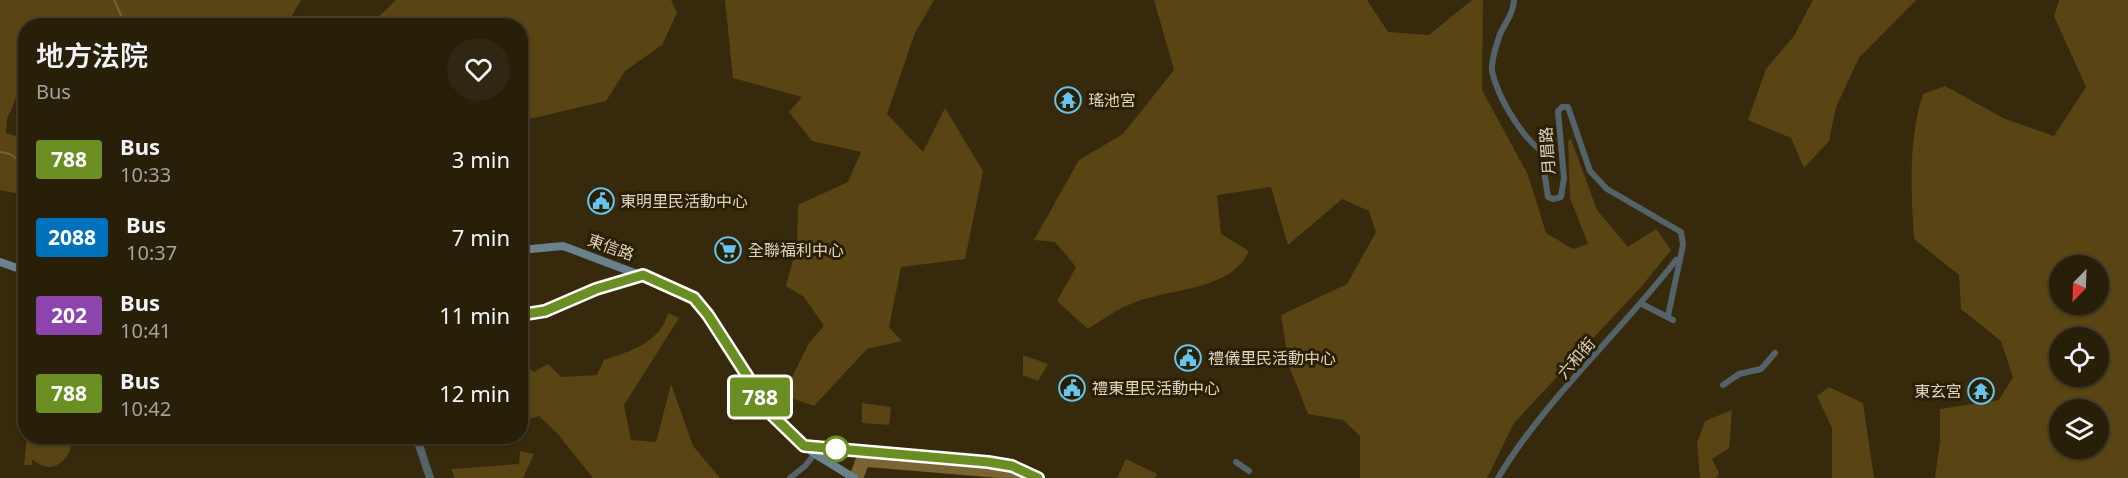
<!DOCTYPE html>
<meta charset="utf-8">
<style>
:root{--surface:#281f09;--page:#302712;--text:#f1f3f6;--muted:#a5a29c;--line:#443d2a}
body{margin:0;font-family:"Noto Sans","Noto Sans TC",sans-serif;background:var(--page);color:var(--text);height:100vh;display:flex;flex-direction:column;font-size:22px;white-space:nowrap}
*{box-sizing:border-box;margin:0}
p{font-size:20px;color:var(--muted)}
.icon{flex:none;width:33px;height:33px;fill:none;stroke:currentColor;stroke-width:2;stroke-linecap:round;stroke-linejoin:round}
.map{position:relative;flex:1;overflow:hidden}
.drawer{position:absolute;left:18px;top:18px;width:510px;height:426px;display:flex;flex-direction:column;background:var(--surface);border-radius:24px;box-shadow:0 2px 4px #0004,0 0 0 2px var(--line)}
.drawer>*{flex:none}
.badge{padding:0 12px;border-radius:4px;font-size:21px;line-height:39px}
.needle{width:39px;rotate:203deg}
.buttons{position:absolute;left:2049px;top:255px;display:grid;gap:12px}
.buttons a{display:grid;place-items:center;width:60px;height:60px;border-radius:50%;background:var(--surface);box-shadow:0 2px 4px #0004,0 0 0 2px var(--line);font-size:30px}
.map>.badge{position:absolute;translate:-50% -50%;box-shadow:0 0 0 3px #fff}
.round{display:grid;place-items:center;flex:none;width:63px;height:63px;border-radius:32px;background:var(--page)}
.overview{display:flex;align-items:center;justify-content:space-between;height:102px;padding:0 18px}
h1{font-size:28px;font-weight:600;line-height:45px}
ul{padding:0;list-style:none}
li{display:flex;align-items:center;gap:18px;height:78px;padding:0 18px}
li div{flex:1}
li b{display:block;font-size:22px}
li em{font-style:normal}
li .badge{min-width:66px;font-weight:700;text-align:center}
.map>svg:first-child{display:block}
.green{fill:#594514;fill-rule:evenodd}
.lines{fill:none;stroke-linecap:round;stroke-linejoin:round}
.stream{stroke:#7a6433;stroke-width:2}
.river{stroke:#7a6433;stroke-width:14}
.minor{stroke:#54636a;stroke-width:6}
.tertiary{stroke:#54636a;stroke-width:8}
.secondary{stroke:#6a828d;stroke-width:8}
.line-casing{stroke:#fff;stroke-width:14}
.line{stroke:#6b8e23;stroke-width:9}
.stop-dot{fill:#fff;stroke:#6b8e23;stroke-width:3}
.labels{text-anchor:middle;stroke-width:6;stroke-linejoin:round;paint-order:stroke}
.poi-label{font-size:16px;fill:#dcd4c4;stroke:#2b1f02;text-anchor:start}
.street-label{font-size:16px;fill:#dcd4c4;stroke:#2b1f02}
</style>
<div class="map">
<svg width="2128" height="478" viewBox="0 0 2128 478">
<rect width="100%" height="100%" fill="#36290c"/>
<g class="green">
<path d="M0,0H301L287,25L26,26L25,77L7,119L6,133L25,139V195L0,190Z"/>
<path d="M396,0H671L677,13L662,45L625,71L606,101L521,121L520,26L370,25Z"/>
<path d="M725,0H934L915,33L887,114L923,152L945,108L983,171L965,259L901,267L889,327L902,341L867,349L814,406L783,395L809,343L824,326L804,297L786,286L797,245L798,205L848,182L861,152L812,141L789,112L802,97L733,78Z"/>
<path d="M1154,0H1367L1388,32L1429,35L1472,0H1483L1482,90L1528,175L1546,233L1573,249L1588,244L1570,198L1568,141L1571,139L1597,210L1628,247L1656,229L1671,250L1641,287L1514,423L1487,478H1360V436L1343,420L1308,414L1289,366L1281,315L1347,284L1376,232L1369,211L1342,199L1288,245L1271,187L1217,195L1221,234L1249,251C1231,291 1170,288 1133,303C1117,309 1102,320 1088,329L1057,301L1076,267L1055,242L1034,240L1079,160L1123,134L1174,70Z"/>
<path d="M1813,0H1916L1859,58L1836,107L1829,141L1804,168L1791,138L1748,120L1766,69L1794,36Z"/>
<path d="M2059,0H2128V478H1935L1940,441V409L1999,400L2013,377L2001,341L1961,309L1959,275L1914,239C1911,190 1908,141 1923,94L1945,86L2005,119L2054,136L2086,87L2054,16ZM2060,266H2098V304H2060ZM2060,338H2098V376H2060ZM2060,410H2098V448H2060Z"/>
<path d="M668,313L679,318L624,405L631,440L656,442L671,384L693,446L720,478H593L557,433L539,416L521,421V366L525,364L534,372L548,364L561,377L597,375L604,360C629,352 661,342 668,313Z"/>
<path d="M1023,355L1048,364L1038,381L1023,375Z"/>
<path d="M1829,387L1863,403L1874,478H1832V428L1817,396Z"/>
<path d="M862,403L891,407L889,425L862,423Z"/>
<path d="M1732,410L1729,448L1712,459L1719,473L1716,478H1700L1697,443L1705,421Z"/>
<path d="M27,437H73C71,459 54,478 32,459V465H24Z"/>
<path d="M520,451L534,454L523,478H455L451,469L519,464Z"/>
<path d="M1126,459L1157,474L1155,478H1117Z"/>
</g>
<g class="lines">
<g class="stream">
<path d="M114,0L126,26"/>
<path d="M0,152L10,154L26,165"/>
</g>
<path class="river" d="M858,473L862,462L868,460L999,471L1022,478"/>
<g class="minor">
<path d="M1514,0C1513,15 1506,21 1500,34C1497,43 1491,63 1492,71C1498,98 1520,134 1541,151L1548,197L1553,199L1561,197L1564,178L1558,111L1562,107H1568L1590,171L1607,189L1681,232L1683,245L1668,316"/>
<path d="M1642,304L1673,320"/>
<path d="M1723,385L1739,374L1761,369L1775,353"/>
<path d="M1236,462L1249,471"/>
<path d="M790,478L805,466L817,451"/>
<path d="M1498,478C1546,398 1619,334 1676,260"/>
</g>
<g class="tertiary">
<path d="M520,314L545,311L596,289L642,275"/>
<path d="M416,436L430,478"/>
<path d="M804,446L988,462L1012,466L1038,478"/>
</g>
<g class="secondary">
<path d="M520,250L563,246L685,292L708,315L761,399L788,433L815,454L854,478"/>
<path d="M0,262L26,271"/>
</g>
</g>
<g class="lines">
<g class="line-casing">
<path id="line" d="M520,315L545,311L596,289L643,275L694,298L708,315L773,416L804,446L988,462L1012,466L1038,478"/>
</g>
<use href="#line" class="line"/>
</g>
<defs>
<g id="temple-ring" transform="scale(1.35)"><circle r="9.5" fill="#2b1f02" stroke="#65c5ee" stroke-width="1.5"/><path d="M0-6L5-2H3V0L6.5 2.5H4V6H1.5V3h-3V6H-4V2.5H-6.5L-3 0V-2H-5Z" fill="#65c5ee"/></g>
<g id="civic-ring" transform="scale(1.35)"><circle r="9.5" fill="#2b1f02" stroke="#65c5ee" stroke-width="1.5"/><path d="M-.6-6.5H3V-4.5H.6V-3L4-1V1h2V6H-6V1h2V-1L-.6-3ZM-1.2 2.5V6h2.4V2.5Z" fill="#65c5ee"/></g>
<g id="supermarket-ring" transform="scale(1.35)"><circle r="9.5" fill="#2b1f02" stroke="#65c5ee" stroke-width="1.5"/><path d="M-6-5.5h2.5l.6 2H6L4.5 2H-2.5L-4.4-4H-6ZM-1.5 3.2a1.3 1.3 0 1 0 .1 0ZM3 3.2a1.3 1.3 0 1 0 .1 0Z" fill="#65c5ee"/></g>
</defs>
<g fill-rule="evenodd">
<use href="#temple-ring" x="1068" y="100"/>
<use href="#civic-ring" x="601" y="201"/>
<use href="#supermarket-ring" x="728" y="250"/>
<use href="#civic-ring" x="1188" y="358"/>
<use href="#civic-ring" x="1072" y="388"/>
<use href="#temple-ring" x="1981" y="391"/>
</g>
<circle class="stop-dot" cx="836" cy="449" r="12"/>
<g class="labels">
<g class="poi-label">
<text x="1088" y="106">瑤池宮</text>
<text x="620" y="207">東明里民活動中心</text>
<text x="748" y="256">全聯福利中心</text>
<text x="1208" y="364">禮儀里民活動中心</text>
<text x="1092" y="394">禮東里民活動中心</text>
<text x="1962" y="397" text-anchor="end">東玄宮</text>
</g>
<g class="street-label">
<text transform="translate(1547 151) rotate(-94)" y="6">月眉路</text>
<text transform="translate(611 247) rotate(20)" y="6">東信路</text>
<text transform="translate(1576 358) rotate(-49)" y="6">六和街</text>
</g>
</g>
</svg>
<div class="buttons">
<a><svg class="needle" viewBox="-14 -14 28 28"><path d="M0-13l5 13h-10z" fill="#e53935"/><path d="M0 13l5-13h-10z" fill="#a5a29c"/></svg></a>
<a><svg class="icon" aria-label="locate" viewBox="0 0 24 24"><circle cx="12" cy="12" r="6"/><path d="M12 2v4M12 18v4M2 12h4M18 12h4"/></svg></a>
<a><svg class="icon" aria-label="layers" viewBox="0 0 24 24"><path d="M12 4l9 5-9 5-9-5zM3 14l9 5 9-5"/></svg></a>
</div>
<b class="badge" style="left:760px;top:397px;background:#6b8e23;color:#fff">788</b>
<section class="drawer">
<div class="overview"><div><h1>地方法院</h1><p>Bus</p></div><a class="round"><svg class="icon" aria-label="heart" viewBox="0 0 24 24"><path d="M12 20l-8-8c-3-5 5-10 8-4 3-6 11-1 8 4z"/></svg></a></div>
<ul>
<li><span class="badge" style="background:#6b8e23;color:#fff">788</span><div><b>Bus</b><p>10:33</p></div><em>3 min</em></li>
<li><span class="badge" style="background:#0072bc;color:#fff">2088</span><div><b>Bus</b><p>10:37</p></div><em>7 min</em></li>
<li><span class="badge" style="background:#8e44ad;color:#fff">202</span><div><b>Bus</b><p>10:41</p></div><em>11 min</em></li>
<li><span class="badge" style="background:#6b8e23;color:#fff">788</span><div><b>Bus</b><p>10:42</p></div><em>12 min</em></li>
</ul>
</section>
</div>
